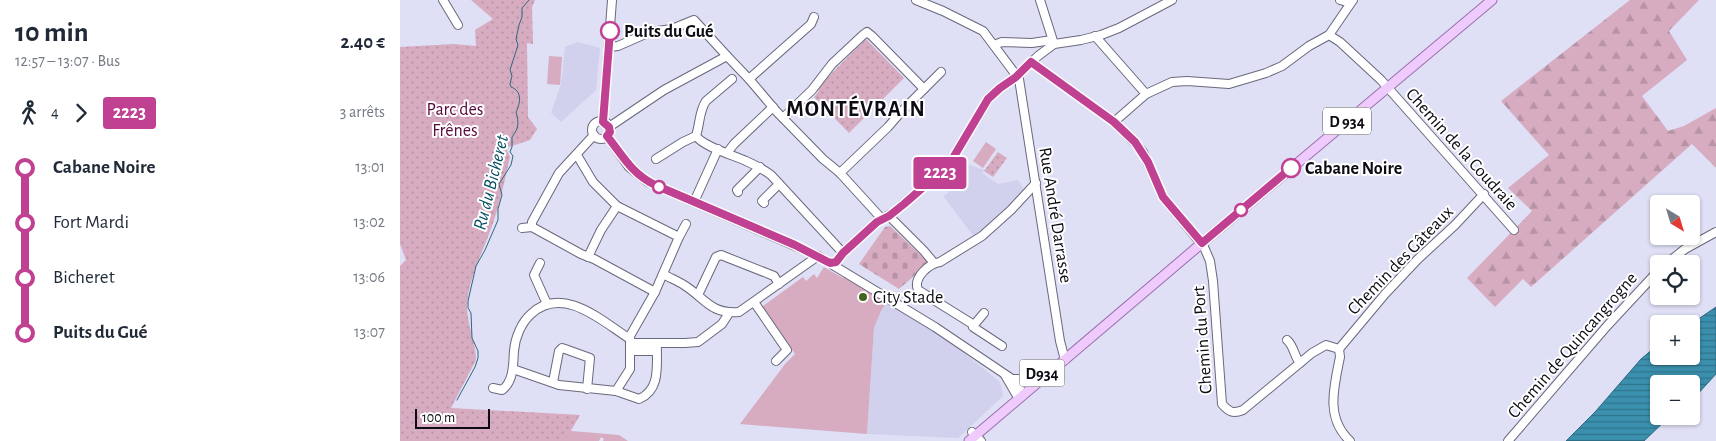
<!DOCTYPE html>
<html lang="fr">
<meta charset="utf-8">
<style>
:root{--surface:#fff;--page:#f6f6f7;--text:#1f2937;--muted:#747a83}
body{margin:0;font-family:"Alegreya Sans",sans-serif;background:var(--page);color:var(--text);height:100vh;display:flex;flex-direction:column;font-size:19px;white-space:nowrap}
*{box-sizing:border-box;margin:0}
p{font-size:16px;color:var(--muted)}
.icon{flex:none;width:28px;height:28px;fill:none;stroke:currentColor;stroke-width:2;stroke-linecap:round;stroke-linejoin:round}
.map{position:relative;flex:1;overflow:hidden}
.sheet{display:flex;flex-direction:column;background:var(--surface);width:400px}
.sheet>*{flex:none}
.badge{padding:0 10px;border-radius:4px;font-size:18px;line-height:32px}
.needle{width:32px;rotate:142deg}
.fabs{position:absolute;left:1250px;top:195px;display:grid;gap:10px}
.fabs a{display:grid;place-items:center;width:50px;height:50px;border-radius:5px;background:var(--surface);box-shadow:0 1px 4px #0004;font-size:25px}
.scale{position:absolute;left:15px;bottom:12px;width:75px;box-sizing:border-box;padding-left:5px;border:2px solid #0d0c14;border-top:0;font-size:14px;line-height:18px;white-space:nowrap;color:#0d0c14;-webkit-text-stroke:4px #fff;paint-order:stroke}
.map>.badge{position:absolute;translate:-50% -50%;box-shadow:0 0 0 2px #fff}
.legs{display:flex;align-items:center;gap:8px;height:55px;padding:0 15px;font-size:16px}
.legs p{margin-inline-start:auto}
.overview{display:flex;align-items:center;justify-content:space-between;height:85px;padding:0 15px}
h1{font-size:28px;font-weight:600;line-height:38px}
ul{padding:0 15px;list-style:none}
li{display:flex;align-items:center;gap:18px;height:55px;font-size:19px}
li i{display:grid;place-items:center;width:8px;height:100%;margin:0 6px;background:currentColor}
li i::after{content:'';width:12px;height:12px;margin:-6px;border:4px solid;border-radius:50%;background:var(--surface)}
li p{margin-inline-start:auto}
li:first-child i{background:linear-gradient(#0000 50%,currentColor 0)}
li:last-child i{background:linear-gradient(currentColor 50%,#0000 0)}
main{display:flex;flex:1;min-height:0}
.map>svg:first-child{display:block}
.built{fill:#d1d1ee}
.green{fill:#d7acc1}
.forest{fill:url(#forest-firs)}
.cemetery{fill:url(#cemetery-stones)}
.park{fill:url(#park-dots)}
.water{fill:url(#water-rules);stroke:#2d6880}
.lines{fill:none;stroke-linecap:round;stroke-linejoin:round}
.stream{stroke:#2d6880;stroke-width:1}
.minor-casing{stroke:#69687c;stroke-width:10}
.major-casing{stroke:#9970aa;stroke-width:11}
.minor{stroke:#fff;stroke-width:8}
.major{stroke:#efcafd;stroke-width:9}
.line-1-casing{stroke:#fff;stroke-width:11}
.line-1{stroke:#c04191;stroke-width:8}
.stop-1-dot{fill:#fff;stroke:#c04191;stroke-width:2.5}
.poi-dot{fill:#43661e;stroke:#fff;stroke-width:2}
.labels{text-anchor:middle;stroke-width:4;stroke-linejoin:round;paint-order:stroke}
.shield{fill:#fff;stroke:#56555a;stroke-width:1}
.shield-label{font-size:16px;font-weight:bold;fill:#0d0c14}
.stop-label{font-size:18px;font-weight:bold;fill:#0d0c14;stroke:#fff;text-anchor:start}
.park-label{font-size:18px;fill:#5a093d;stroke:#fff}
.street-label{font-size:18px;fill:#0d0c14;stroke:#fff}
.poi-label{font-size:18px;fill:#0d0c14;stroke:#fff;text-anchor:start}
.water-label{font-size:19px;font-style:italic;fill:#034e63;stroke:#fff}
.district-label{font-size:22px;font-weight:bold;letter-spacing:1px;fill:#0d0c14;stroke:#fff}
</style>
<main>
<section class="sheet">
<div class="overview"><div><h1>10 min</h1><p>12:57 – 13:07 · Bus</p></div><b>2.40 €</b></div>
<div class="legs"><svg class="icon" aria-label="walk" viewBox="0 0 24 24"><circle cx="13" cy="4" r="2"/><path d="M13 8l-2 6 4 7M11 14l-3 7M7 12l3-4h3l4 4"/></svg>4<svg class="icon" aria-label="forward" viewBox="0 0 24 24"><path d="M9 5l7 7-7 7"/></svg><b class="badge" style="background:#c04191;color:#fff">2223</b><p>3 arrêts</p></div>
<ul>
<li><i style="color:#c04191"></i><b>Cabane Noire</b><p>13:01</p></li>
<li><i style="color:#c04191"></i><span>Fort Mardi</span><p>13:02</p></li>
<li><i style="color:#c04191"></i><span>Bicheret</span><p>13:06</p></li>
<li><i style="color:#c04191"></i><b>Puits du Gué</b><p>13:07</p></li>
</ul>
</section>
<div class="map">
<svg width="1316" height="441" viewBox="0 0 1316 441">
<defs>
<pattern id="forest-firs" width="22" height="20" patternUnits="userSpaceOnUse" patternTransform="scale(1.25)"><rect width="22" height="20" fill="#d7acc1"/><path d="M5 1l3.5 6h-7zM16 11l3.5 6h-7z" fill="#b793a5"/></pattern>
<pattern id="cemetery-stones" width="16" height="16" patternUnits="userSpaceOnUse" patternTransform="scale(1.25)"><rect width="16" height="16" fill="#d7acc1"/><path d="M2 7V4a2 2 0 0 1 4 0v3zM10 15v-3a2 2 0 0 1 4 0v3z" fill="#b793a5"/></pattern>
<pattern id="park-dots" width="8" height="8" patternUnits="userSpaceOnUse" patternTransform="scale(1.25)"><rect width="8" height="8" fill="#d7acc1"/><path d="M2 2h.1M6 6h.1" fill="none" stroke="#b793a5" stroke-width="1.8" stroke-linecap="round"/></pattern>
<pattern id="water-rules" width="6" height="5" patternUnits="userSpaceOnUse" patternTransform="scale(1.25)"><rect width="6" height="5" fill="#3b90ae"/><path d="M0 2.5h6" fill="none" stroke="#30748c"/></pattern>
</defs>
<rect width="100%" height="100%" fill="#dfdff6"/>
<g class="built">
<path d="M178,42L200,48L196,90L161,122L151,113L161,84L165,47Z"/>
<path d="M557,158L569,165L585,170L582,173L598,184L618,180L624,189L594,221L575,238L543,196L555,188L550,182L555,176L548,169Z"/>
<path d="M487,301L547,339L600,382L603,396L558,438L467,434L474,328L481,311Z"/>
</g>
<g class="green">
<path d="M149,56L162,57L160,85L147,84Z"/>
<path d="M586,142L596,149L583,168L573,161Z"/>
<path d="M424,267L443,278L446,274L487,301L481,311L474,328L467,434L340,424L385,364L395,354L363,308V306L403,277L406,281L414,274L417,278Z"/>
<path d="M160,430L219,435L228,441H203L204,439L201,437L199,441H147Z"/>
</g>
<path class="forest" d="M1230,0H1299L1269,31L1287,60L1242,96L1268,131L1284,126L1316,108V168L1292,144L1131,287L1123,279L1095,307L1067,278L1132,211L1108,188L1149,155L1101,101Z"/>
<path class="cemetery" d="M490,226L529,263L499,289L459,264L485,227Z"/>
<g class="park">
<path d="M71,0H135L132,7L133,44L127,43L128,117L137,129L130,140L106,148L110,157C105,178 101,200 94,220C85,249 68,276 67,307C67,325 76,342 76,360L51,408L180,415L165,441H0V266L6,260L0,244V47L54,44L76,46L75,30L93,19Z"/>
<path d="M466,39L504,78L449,133L414,97L419,91L417,89L420,85Z"/>
<path d="M598,152L607,158L593,177L584,171Z"/>
</g>
<path class="water" d="M1316,307V374L1295,397L1291,400V384H1259V416H1270L1244,441H1166L1195,412L1241,359L1259,344V356H1291V324Z"/>
<g class="lines">
<path class="stream" d="M57,400L75,367L78,358V351L72,338L71,313L68,308V301L76,266L85,250L98,220V209L102,195L99,184L111,165L113,156L110,152L112,147V137C119,128 119,123 116,112C121,102 122,91 111,87L110,84L112,76L110,70L118,45L116,39L119,25L122,17V8L129,0"/>
<g class="minor-casing">
<g id="minor">
<path d="M43,0L58,25"/>
<path d="M516,0L543,11L583,31L619,79L660,341L665,360"/>
<path d="M640,0L654,44"/>
<path d="M940,0L950,3"/>
<path d="M929,35L940,42L981,80L1114,230"/>
<path d="M695,36L746,94"/>
<path d="M594,45L602,42L632,43L652,40"/>
<path d="M209,47L218,46L250,32L272,29L294,20L327,56"/>
<path d="M631,62L714,122L735,143L743,152L763,197L804,247L810,261L813,281L822,404C829,412 833,414 843,410L912,353L926,345L939,349L940,357C934,387 925,418 950,441"/>
<path d="M332,79L306,101C299,111 300,124 296,136C304,147 333,155 346,161C355,165 363,169 371,175L443,253"/>
<path d="M349,79L411,24L414,17"/>
<path d="M383,118L412,90L432,64L463,35L467,32L472,36L524,89"/>
<path d="M203,121L212,0"/>
<circle cx="201" cy="130" r="9"/>
<path d="M714,122L746,94L772,82L787,81L829,84L866,73L882,66L909,46L929,35L953,0"/>
<path d="M209,127L264,90L327,56L349,79L377,112L423,159L440,173L482,219"/>
<path d="M194,135L159,173L132,222V227L181,254L194,259L255,292"/>
<path d="M207,136L229,167L248,182L418,256L535,327L615,381L619,386L622,396"/>
<path d="M327,153L334,144L373,107"/>
<path d="M177,155L193,182L217,206L279,237L255,292L230,336V369L216,391"/>
<path d="M256,159L283,142L296,136"/>
<path d="M440,173L488,127L501,112L541,72"/>
<path d="M338,192L337,190L360,167"/>
<path d="M294,202L318,149"/>
<path d="M364,203L362,201L379,184"/>
<path d="M489,216L524,251L534,263"/>
<path d="M122,228L132,227"/>
<path d="M279,237L286,224"/>
<path d="M188,257L201,230L217,206"/>
<path d="M140,263L134,275L147,304"/>
<path d="M430,263L436,262L443,253L477,222L494,212L543,170L553,158L589,98L600,88L616,77L638,56L654,44L681,40L701,35L719,28L772,0"/>
<path d="M1266,264L1285,249L1316,232"/>
<path d="M263,274C270,278 278,281 284,285C306,299 310,314 339,312L418,256"/>
<path d="M298,295L316,257L321,255L374,276L379,284"/>
<path d="M354,302L387,350L376,361"/>
<path d="M574,325L584,313"/>
<path d="M887,340C894,346 894,356 900,363"/>
<path d="M230,343H285L298,342L322,324L329,313"/>
<path d="M602,346L573,327L574,325L518,290C513,278 528,264 540,262L582,236L611,210L636,183"/>
<path d="M939,349L985,294L1018,259L1055,225L1084,194"/>
<path d="M230,351H256"/>
<path d="M113,369L159,385L216,391L239,399C262,389 256,363 257,343"/>
<path d="M605,375L616,394L622,396"/>
<path d="M611,379H623L639,376"/>
<path d="M153,382L159,351L162,348L165,349L190,358L187,389"/>
<path d="M93,388L102,390C114,381 113,364 114,351C115,338 121,323 131,314C163,284 203,322 230,339"/>
<path d="M572,432L581,441"/>
<path d="M1108,441L1207,326L1259,270"/>
</g>
</g>
<g class="major-casing">
<path id="major" d="M569,441L795,249L1092,0"/>
</g>
<use href="#minor" class="minor"/>
<use href="#major" class="major"/>
</g>
<g class="lines">
<g class="line-1-casing">
<path id="line-1" d="M210,31L203,122L209,127L210,132L207,136C223,156 231,173 255,185L395,245L430,263L436,262L443,253L477,222L489,216L504,204L543,170L553,158L588,99L600,88L616,77L631,62L714,122L735,142L748,162L763,197L802,243L891,168"/>
</g>
<use href="#line-1" class="line-1"/>
</g>
<g class="stop-1-dot">
<circle cx="210" cy="31" r="9"/>
<circle cx="891" cy="168" r="9"/>
<circle cx="259" cy="187" r="6"/>
<circle cx="841" cy="210" r="6"/>
</g>
<circle class="poi-dot" cx="463" cy="297" r="5"/>
<g class="labels">
<g class="shield">
<rect x="923" y="107.5" width="48" height="27" rx="4"/>
<rect x="619.5" y="359.5" width="45" height="27" rx="4"/>
</g>
<g class="shield-label">
<text x="947" y="127">D 934</text>
<text x="642" y="379">D934</text>
</g>
<g class="stop-label">
<text x="224" y="37">Puits du Gué</text>
<text x="905" y="174">Cabane Noire</text>
</g>
<g class="park-label">
<text x="55" y="115">Parc des<tspan x="55" dy="21">Frênes</tspan></text>
</g>
<g class="street-label">
<text transform="translate(1062 149) rotate(48)" y="6">Chemin de la Coudraie</text>
<text transform="translate(656 215) rotate(81)" y="6">Rue André Darrasse</text>
<text transform="translate(1000 260) rotate(-46)" y="6">Chemin des Gâteaux</text>
<text transform="translate(802 340) rotate(-94)" y="6">Chemin du Port</text>
<text transform="translate(1172 345) rotate(-49)" y="6">Chemin de Quincangrogne</text>
</g>
<g class="poi-label">
<text x="473" y="303">City Stade</text>
</g>
<g class="water-label">
<text transform="translate(90 182) rotate(-76)" y="7">Ru du Bicheret</text>
</g>
<g class="district-label">
<text x="456" y="116">MONTÉVRAIN</text>
</g>
</g>
</svg>
<div class="fabs">
<a><svg class="needle" viewBox="-14 -14 28 28"><path d="M0-13l5 13h-10z" fill="#e53935"/><path d="M0 13l5-13h-10z" fill="#747a83"/></svg></a>
<a><svg class="icon" aria-label="locate" viewBox="0 0 24 24"><circle cx="12" cy="12" r="6"/><path d="M12 2v4M12 18v4M2 12h4M18 12h4"/></svg></a>
<a>+</a>
<a>−</a>
</div>
<div class="scale">100 m</div>
<b class="badge" style="left:540px;top:173px;background:#c04191;color:#fff">2223</b>
</div>
</main>
